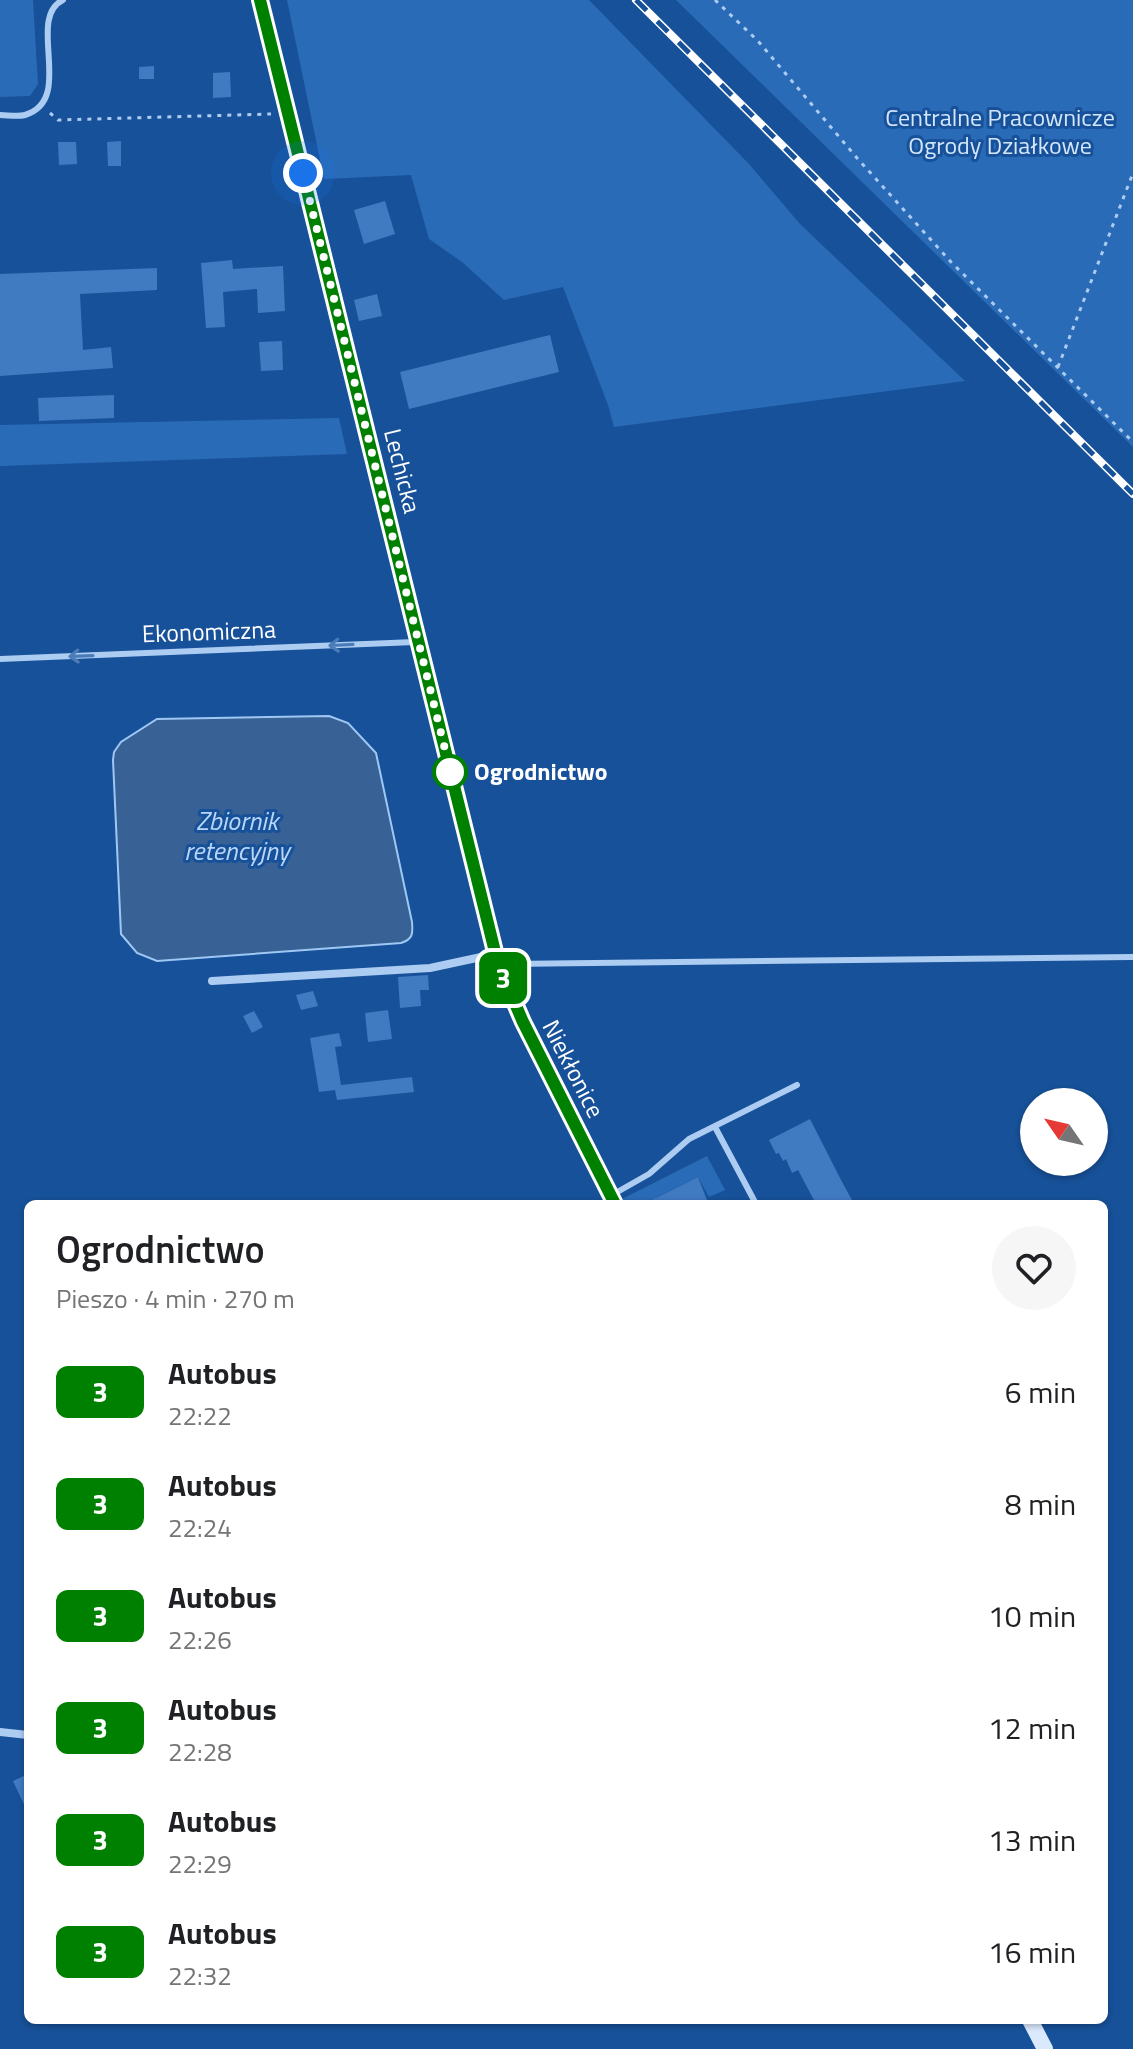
<!DOCTYPE html>
<html lang="pl">
<meta charset="utf-8">
<style>
:root{--surface:#fff;--page:#f6f6f6;--text:#202124;--muted:#757577}
body{margin:0;font-family:"Titillium Web",sans-serif;background:var(--page);color:var(--text);height:100vh;display:flex;flex-direction:column;font-size:30px;white-space:nowrap}
*{box-sizing:border-box;margin:0}
p{font-size:26px;color:var(--muted)}
.icon{flex:none;width:44px;height:44px;fill:none;stroke:currentColor;stroke-width:2;stroke-linecap:round;stroke-linejoin:round}
.map{position:relative;flex:1;overflow:hidden}
.sheet{position:absolute;left:24px;top:1200px;width:1084px;height:824px;display:flex;flex-direction:column;background:var(--surface);border-radius:12px;box-shadow:0 2px 6px #0004}
.sheet>*{flex:none}
.badge{padding:0 16px;border-radius:12px;font-size:28px;line-height:52px}
.needle{width:52px;rotate:304deg}
.buttons{position:absolute;left:1020px;top:1088px;display:grid;gap:16px}
.buttons a{display:grid;place-items:center;width:88px;height:88px;border-radius:50%;background:var(--surface);box-shadow:0 2px 6px #0004;font-size:40px}
.you{position:absolute;width:40px;height:40px;margin:-20px;border:6px solid #fff;border-radius:50%;background:#1a73e8;box-shadow:0 0 0 12px #1a73e833}
.map>.badge{position:absolute;translate:-50% -50%;box-shadow:0 0 0 4px #fff}
.round{display:grid;place-items:center;flex:none;width:84px;height:84px;border-radius:42px;background:var(--page)}
.summary{display:flex;align-items:center;justify-content:space-between;height:136px;padding:0 32px}
h1{font-size:38px;font-weight:600;line-height:60px}
ul{padding:0;list-style:none}
li{display:flex;align-items:center;gap:24px;height:112px;padding:0 32px}
li div{flex:1}
li b{display:block;font-size:30px}
li em{font-style:normal}
li .badge{min-width:88px;font-weight:700;text-align:center}
.map>svg:first-child{display:block}
.green{fill:#2a6bb7}
.water{fill:#386195;stroke:#9ec7f4;stroke-width:2}
.building{fill:#407ac1}
.lines{fill:none;stroke-linecap:round;stroke-linejoin:round}
.path{stroke:#acccf2;stroke-width:3;stroke-dasharray:4 6;stroke-linecap:butt}
.lane{stroke:#acccf2;stroke-width:6}
.street{stroke:#acccf2;stroke-width:8}
.secondary{stroke:#dae9fc;stroke-width:16}
.rail-casing{stroke:#fff;stroke-width:8}
.rail{stroke:#175199;stroke-width:5;stroke-dasharray:15;stroke-linecap:butt}
.oneway{stroke:#4b7cb8}
.line-casing{stroke:#fff;stroke-width:18}
.line{stroke:#008000;stroke-width:12}
.walk{stroke:#fff;stroke-width:8;stroke-dasharray:0 14.4}
.stop-dot{fill:#fff;stroke:#008000;stroke-width:4}
.labels{text-anchor:middle;stroke-width:6;stroke-linejoin:round;paint-order:stroke}
.park-label{font-size:24px;fill:#d3e6fc;stroke:#175199}
.street-label{font-size:24px;fill:#fff;stroke:#175199}
.stop-label{font-size:24px;font-weight:bold;fill:#fff;stroke:#175199;text-anchor:start}
.water-label{font-size:26px;font-style:italic;fill:#b8d6f8;stroke:#175199}
</style>
<div class="map">
<svg width="1133" height="2049" viewBox="0 0 1133 2049">
<rect width="100%" height="100%" fill="#175199"/>
<g class="green">
<path d="M0,0H33L38,84L30,96L0,97Z"/>
<path d="M287,0H589L749,164L800,224L965,381L614,427L608,405L563,287L504,300L462,262L429,239L411,175L324,179Z"/>
<path d="M676,0H1133V447Z"/>
<path d="M339,418L347,454L0,466V425Z"/>
<path d="M707,1156L725,1190L709,1197L698,1177L657,1197L660,1204H625L622,1199Z"/>
</g>
<path class="water" d="M329,716L348,723L376,753L412,922C413,934 413,939 401,943L157,961L137,953L121,934L113,760L114,752L121,742L157,719Z"/>
<g class="building">
<path d="M154,66V79H139V67Z"/>
<path d="M230,72L231,97L213,98V73Z"/>
<path d="M121,141V166H108L107,142Z"/>
<path d="M58,142H76L77,164L59,165Z"/>
<path d="M385,201L395,234L364,244L354,210Z"/>
<path d="M232,260L233,269L283,266L285,311L258,313L257,289L223,292L225,327L206,328L201,263Z"/>
<path d="M157,268V290L80,294L83,350L111,347L113,368L0,376V274Z"/>
<path d="M377,294L382,316L359,321L354,300Z"/>
<path d="M550,335L559,372L409,409L400,372Z"/>
<path d="M282,341L283,370L261,371L259,342Z"/>
<path d="M114,395V418L39,421L38,398Z"/>
<path d="M428,975L429,990H420L421,1006L400,1008L398,977Z"/>
<path d="M313,991L318,1006L301,1010L296,995Z"/>
<path d="M388,1010L392,1039L368,1042L365,1013Z"/>
<path d="M254,1011L263,1027L252,1033L243,1016Z"/>
<path d="M339,1033L342,1046L335,1047L341,1085L412,1077L414,1092L337,1100L335,1090L319,1092L310,1038Z"/>
<path d="M810,1119L840,1178L854,1204H816L798,1170L792,1173L786,1159L783,1161L779,1153L776,1154L769,1140Z"/>
<path d="M698,1177L707,1200L699,1204H644Z"/>
<path d="M28,1774V1813L13,1781Z"/>
</g>
<g class="lines">
<g class="path">
<path d="M715,0L758,41L857,158L951,262L1133,442"/>
<path d="M50,113L58,120L271,114"/>
<path d="M1058,367L1133,173"/>
</g>
<g class="lane">
<path d="M0,115C7,115 18,117 25,115C76,100 25,18 63,0"/>
<path d="M0,659L415,642"/>
<path d="M501,964L1133,957"/>
<path d="M715,1127L756,1204"/>
<path d="M612,1195L649,1174L689,1139L797,1085"/>
</g>
<g class="street">
<path d="M212,981L430,968L495,954"/>
<path d="M0,1732L28,1735"/>
</g>
<g class="secondary">
<path d="M260,0L498,964L523,1022L615,1204"/>
<path d="M1030,2020L1045,2049"/>
</g>
<g class="rail-casing">
<path id="rail" d="M636,0L1133,494"/>
</g>
<use href="#rail" class="rail"/>
</g>
<defs><path id="oneway-shaft" d="M-6 0H5M1.5-3L5.5 0L1.5 3" fill="none" stroke-width="1.6" stroke-linecap="round" stroke-linejoin="round" transform="scale(2)"/></defs>
<g class="oneway">
<use href="#oneway-shaft" transform="translate(341 645) rotate(177)"/>
<use href="#oneway-shaft" transform="translate(81 656) rotate(178)"/>
</g>
<g class="lines">
<g class="line-casing">
<path id="line" d="M260,0L498,964L523,1022L615,1204"/>
</g>
<use href="#line" class="line"/>
<path class="walk" d="M303,173L454,786L450,772"/>
</g>
<circle class="stop-dot" cx="450" cy="772" r="16"/>
<g class="labels">
<g class="park-label">
<text x="1000" y="126">Centralne Pracownicze<tspan x="1000" dy="28">Ogrody Działkowe</tspan></text>
</g>
<g class="street-label">
<text transform="translate(402 471) rotate(76)" y="8">Lechicka</text>
<text transform="translate(209 632) rotate(-2)" y="8">Ekonomiczna</text>
<text transform="translate(573 1069) rotate(63)" y="8">Niekłonice</text>
</g>
<g class="stop-label">
<text x="474" y="780">Ogrodnictwo</text>
</g>
<g class="water-label">
<text x="237" y="830">Zbiornik<tspan x="237" dy="30">retencyjny</tspan></text>
</g>
</g>
</svg>
<div class="buttons">
<a><svg class="needle" viewBox="-14 -14 28 28"><path d="M0-13l5 13h-10z" fill="#e53935"/><path d="M0 13l5-13h-10z" fill="#757577"/></svg></a>
</div>
<div class="you" style="left:303px;top:173px"></div>
<b class="badge" style="left:503px;top:978px;background:#008000;color:#fff">3</b>
<section class="sheet">
<div class="summary"><div><h1>Ogrodnictwo</h1><p>Pieszo · 4 min · 270 m</p></div><a class="round"><svg class="icon" aria-label="heart" viewBox="0 0 24 24"><path d="M12 20l-8-8c-3-5 5-10 8-4 3-6 11-1 8 4z"/></svg></a></div>
<ul>
<li><span class="badge" style="background:#008000;color:#fff">3</span><div><b>Autobus</b><p>22:22</p></div><em>6 min</em></li>
<li><span class="badge" style="background:#008000;color:#fff">3</span><div><b>Autobus</b><p>22:24</p></div><em>8 min</em></li>
<li><span class="badge" style="background:#008000;color:#fff">3</span><div><b>Autobus</b><p>22:26</p></div><em>10 min</em></li>
<li><span class="badge" style="background:#008000;color:#fff">3</span><div><b>Autobus</b><p>22:28</p></div><em>12 min</em></li>
<li><span class="badge" style="background:#008000;color:#fff">3</span><div><b>Autobus</b><p>22:29</p></div><em>13 min</em></li>
<li><span class="badge" style="background:#008000;color:#fff">3</span><div><b>Autobus</b><p>22:32</p></div><em>16 min</em></li>
</ul>
</section>
</div>
